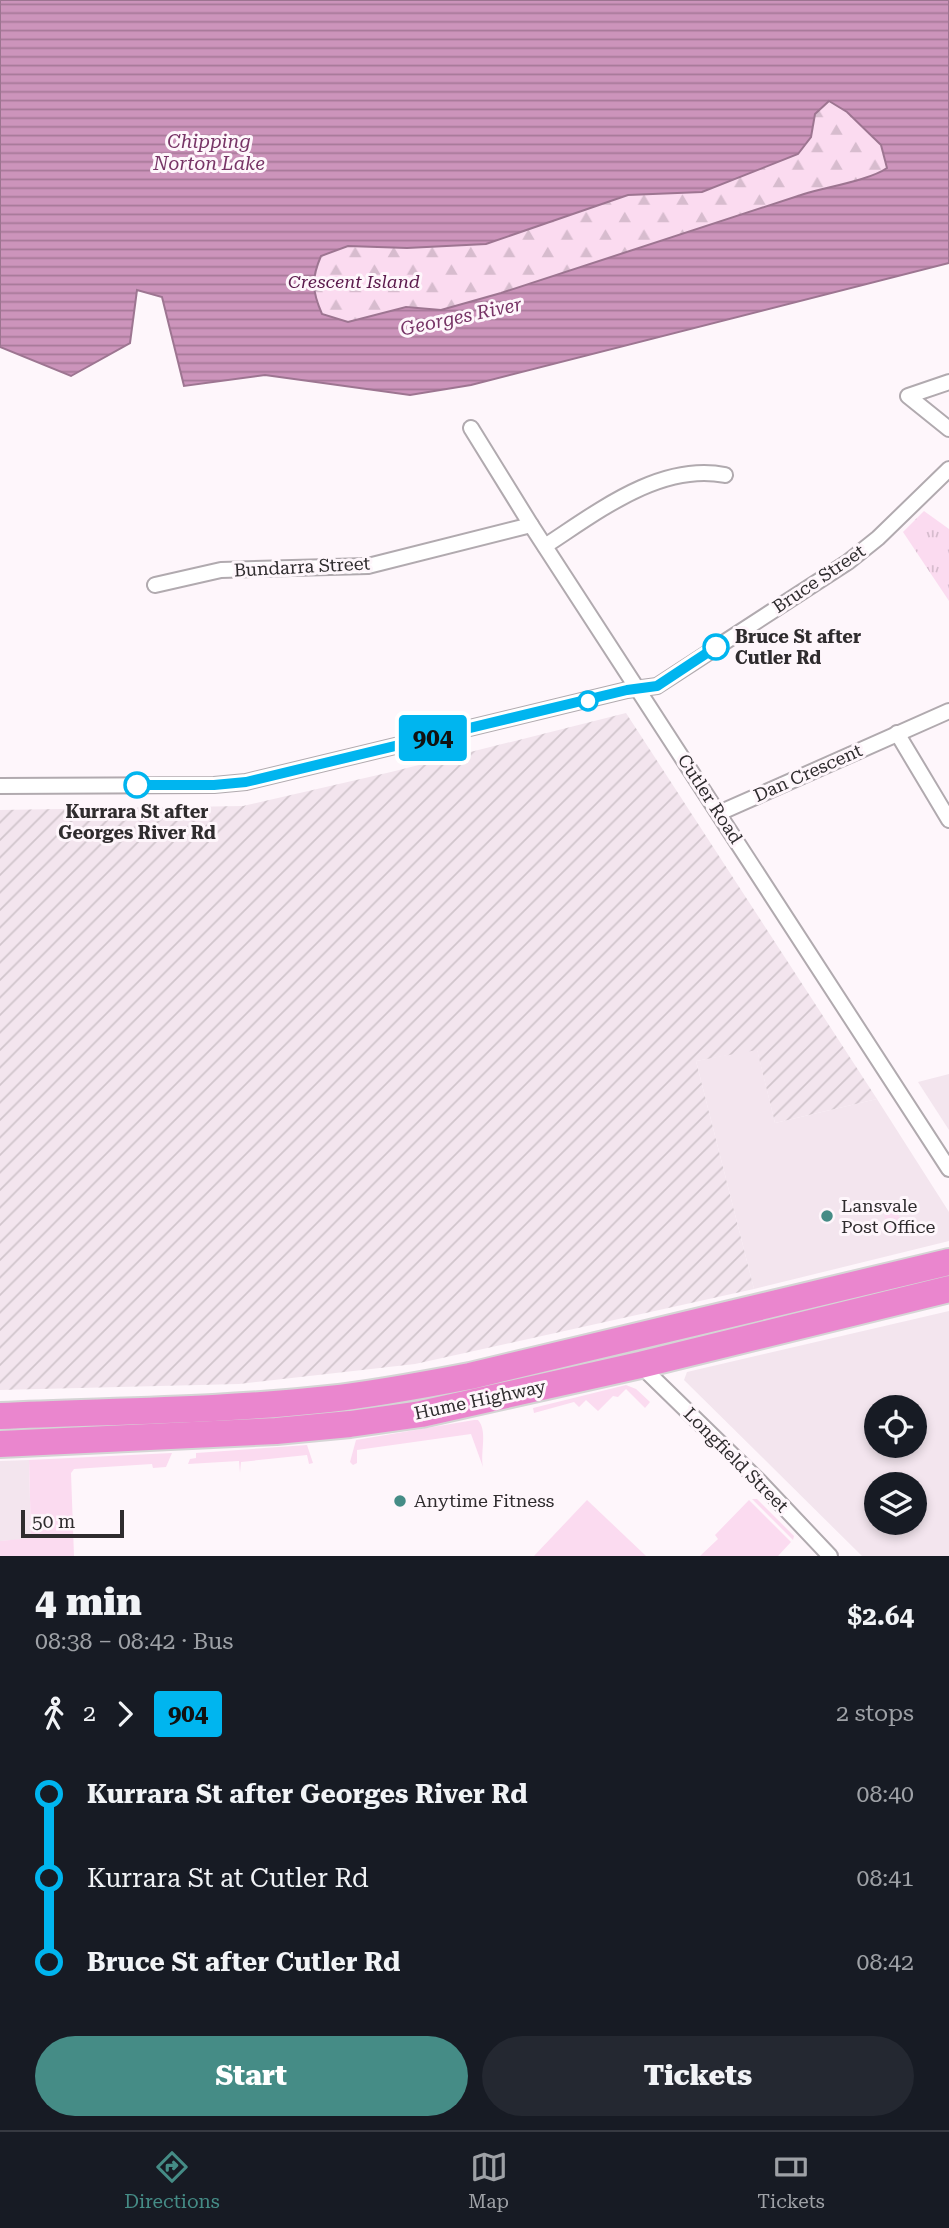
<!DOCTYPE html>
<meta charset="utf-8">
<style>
:root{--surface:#171b24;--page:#242831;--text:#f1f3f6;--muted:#9ea1a6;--line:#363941;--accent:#458c86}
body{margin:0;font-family:"Roboto Serif",serif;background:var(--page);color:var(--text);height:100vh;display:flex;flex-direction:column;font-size:26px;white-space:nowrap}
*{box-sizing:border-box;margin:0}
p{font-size:23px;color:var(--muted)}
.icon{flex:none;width:38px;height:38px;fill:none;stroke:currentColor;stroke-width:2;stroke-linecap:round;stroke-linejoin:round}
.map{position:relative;height:1556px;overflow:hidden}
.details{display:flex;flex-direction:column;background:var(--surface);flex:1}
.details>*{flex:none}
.badge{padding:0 14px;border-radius:5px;font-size:24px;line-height:46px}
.buttons{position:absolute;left:864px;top:1395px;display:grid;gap:14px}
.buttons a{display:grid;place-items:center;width:63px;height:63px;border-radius:50%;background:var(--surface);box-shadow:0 4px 10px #0003;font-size:35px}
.scale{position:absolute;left:21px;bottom:18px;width:103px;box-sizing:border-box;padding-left:7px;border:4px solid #2f2c2e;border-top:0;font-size:19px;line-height:24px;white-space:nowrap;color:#2f2c2e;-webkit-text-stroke:5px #fef6fb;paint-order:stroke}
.map>.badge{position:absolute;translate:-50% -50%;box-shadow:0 0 0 4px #fff}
.legs{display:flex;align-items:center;gap:10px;height:77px;padding:0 35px;font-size:23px}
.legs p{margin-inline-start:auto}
.overview{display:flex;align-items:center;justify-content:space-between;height:119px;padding:0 35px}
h1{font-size:38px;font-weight:800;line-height:52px}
.button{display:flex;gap:14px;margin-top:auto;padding:14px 35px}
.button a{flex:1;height:80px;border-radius:42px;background:var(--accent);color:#fff;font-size:28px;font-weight:800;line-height:80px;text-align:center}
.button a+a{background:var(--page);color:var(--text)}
ul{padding:0 35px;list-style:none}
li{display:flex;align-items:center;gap:24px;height:84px;font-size:26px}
li i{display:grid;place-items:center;width:10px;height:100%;margin:0 9px;background:currentColor}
li i::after{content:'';width:18px;height:18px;margin:-9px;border:5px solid;border-radius:50%;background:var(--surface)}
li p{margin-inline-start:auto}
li:first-child i{background:linear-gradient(#0000 50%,currentColor 0)}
li:last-child i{background:linear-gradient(currentColor 50%,#0000 0)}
.tabs{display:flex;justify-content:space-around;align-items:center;height:98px;border-top:2px solid var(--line);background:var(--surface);font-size:19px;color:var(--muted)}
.tabs a{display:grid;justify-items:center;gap:4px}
.tabs .selected{color:var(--accent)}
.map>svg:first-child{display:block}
.built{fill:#f3e5ee;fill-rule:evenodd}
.industrial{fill:url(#industrial-furrows)}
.green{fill:#fbdbf0}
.forest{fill:url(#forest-firs)}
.park{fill:url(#park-tufts)}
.water{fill:url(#water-rules);stroke:#9d7591;stroke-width:2;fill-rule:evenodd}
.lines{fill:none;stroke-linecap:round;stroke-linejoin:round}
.street-casing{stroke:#b1aaaf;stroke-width:18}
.highway-casing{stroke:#d5d5d5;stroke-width:30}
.street{stroke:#fff;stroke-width:14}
.highway{stroke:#ea86ce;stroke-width:26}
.line-1-casing{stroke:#fff;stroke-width:16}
.line-1{stroke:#00b5ef;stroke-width:10}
.stop-1-dot{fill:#fff;stroke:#00b5ef;stroke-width:3.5}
.poi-dot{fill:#458c86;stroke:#fef6fb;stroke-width:2.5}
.labels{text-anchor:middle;stroke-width:6;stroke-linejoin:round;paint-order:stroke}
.park-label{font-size:18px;font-style:italic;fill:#5b1a4c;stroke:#fef6fb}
.street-label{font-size:18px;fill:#2f2c2e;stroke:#fef6fb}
.stop-label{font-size:18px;font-weight:bold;fill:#2f2c2e;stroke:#fef6fb;text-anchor:start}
.poi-label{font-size:18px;fill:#2f2c2e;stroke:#fef6fb;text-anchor:start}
.water-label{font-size:19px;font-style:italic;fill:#773466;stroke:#fef6fb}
</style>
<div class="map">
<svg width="949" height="1556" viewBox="0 0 949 1556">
<defs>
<pattern id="industrial-furrows" width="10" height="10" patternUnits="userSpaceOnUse" patternTransform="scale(1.75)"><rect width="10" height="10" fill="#f3e5ee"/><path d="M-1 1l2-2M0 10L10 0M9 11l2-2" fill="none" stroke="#d1c5cc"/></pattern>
<pattern id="forest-firs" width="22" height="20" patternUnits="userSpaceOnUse" patternTransform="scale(1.75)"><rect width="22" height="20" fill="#fbdbf0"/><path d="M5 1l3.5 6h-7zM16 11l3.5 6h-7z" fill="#d7bcce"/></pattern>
<pattern id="park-tufts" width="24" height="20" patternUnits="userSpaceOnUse" patternTransform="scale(1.75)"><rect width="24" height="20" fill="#fbdbf0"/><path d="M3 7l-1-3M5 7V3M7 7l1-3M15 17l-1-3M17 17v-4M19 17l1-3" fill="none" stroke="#d7bcce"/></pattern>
<pattern id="water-rules" width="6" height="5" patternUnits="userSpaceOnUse" patternTransform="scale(1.75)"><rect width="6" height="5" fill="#cc94bb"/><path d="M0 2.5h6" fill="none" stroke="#a67998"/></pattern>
</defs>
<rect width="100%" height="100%" fill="#fef6fb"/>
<g class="built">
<path d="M757,1049L775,1123L877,1099L949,1212V1241L754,1289L696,1061Z"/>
<path d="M949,1074V1130L918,1082Z"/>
<path d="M949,1311V1556H862L684,1380L687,1372ZM915,1407V1446H877V1407ZM915,1484V1522H877V1484Z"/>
<path d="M29,1460L31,1539L0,1541V1461Z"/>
</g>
<path class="industrial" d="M626,713L877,1099L775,1123L757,1050L696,1061L754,1289L415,1364L239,1384L0,1390V810L243,806L391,772Z"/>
<g class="green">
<path d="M626,1385L636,1389L650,1402L645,1408L626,1389L618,1397L613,1396L598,1411L586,1400L579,1407L574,1402L534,1413L533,1408Z"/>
<path d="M474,1420H478C488,1431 480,1452 483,1467L471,1434L357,1450V1463L353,1465L350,1462L356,1440Z"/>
<path d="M307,1445L313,1463L309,1464L307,1455L241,1462L240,1473L239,1461L188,1464L190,1459L196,1458V1453Z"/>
<path d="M172,1453L166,1467L153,1468L152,1464L74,1469L71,1473L74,1556H0V1541L31,1538L29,1460Z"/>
<path d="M752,1499H757L794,1536L793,1540Z"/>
<path d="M587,1500L646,1556H534Z"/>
<path d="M749,1500L791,1542L778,1556H700L718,1539L715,1535Z"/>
</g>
<path class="forest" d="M829,101L847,112L881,145L888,168C869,180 828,187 804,194L501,293L441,311L406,307L348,322L322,314C312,291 311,279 321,255L348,246L407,248L486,244L628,195L702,192L798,154L811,137L815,114Z"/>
<g class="park">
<path d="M924,511L949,529V601L903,532Z"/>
<path d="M896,1204L904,1236L888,1229L882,1208Z"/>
</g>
<path class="water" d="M0,0H949V263L471,385L410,395L265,375L184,386L162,297L137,290L130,343L71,376L0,347ZM829,101L847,112L881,145L887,168C870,180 827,187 804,194L501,293L441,310L406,307L348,322L322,314C312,291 311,279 321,256L348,246L407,248L486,244L628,195L702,192L798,154L811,137L815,114Z"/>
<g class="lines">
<g class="street-casing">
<g id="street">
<path d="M949,382L908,396L949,429"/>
<path d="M471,428L531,525L949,1169"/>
<path d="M545,546C596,513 660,462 725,475"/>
<path d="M155,585L221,570L368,566L531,525"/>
<path d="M897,733L949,820"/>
<path d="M0,786L214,785L246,782L627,690L657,686L848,562L878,538L949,469"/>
<path d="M719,813L949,711"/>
<path d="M640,1365L759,1481L830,1556"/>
</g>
</g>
<g class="highway-casing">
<g id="highway">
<path d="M0,1416C109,1411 220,1411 329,1399C376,1394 423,1385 470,1376L949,1262"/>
<path d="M0,1444L276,1431L350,1424L421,1414L640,1365L949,1289"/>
</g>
</g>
<use href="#street" class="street"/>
<use href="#highway" class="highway"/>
</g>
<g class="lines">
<g class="line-1-casing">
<path id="line-1" d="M137,785H214L246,782L627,690L657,686L716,647"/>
</g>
<use href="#line-1" class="line-1"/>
</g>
<g class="stop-1-dot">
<circle cx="716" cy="647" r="12"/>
<circle cx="588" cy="701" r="9"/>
<circle cx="137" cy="785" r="12"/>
</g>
<g class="poi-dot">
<circle cx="827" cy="1216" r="7"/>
<circle cx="400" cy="1501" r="7"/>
</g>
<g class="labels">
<g class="park-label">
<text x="354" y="288">Crescent Island</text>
</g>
<g class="street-label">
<text transform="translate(302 567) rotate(-3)" y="6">Bundarra Street</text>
<text transform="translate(819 579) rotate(-34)" y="6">Bruce Street</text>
<text transform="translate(808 773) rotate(-24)" y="6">Dan Crescent</text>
<text transform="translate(710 799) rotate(57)" y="6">Cutler Road</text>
<text transform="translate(480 1400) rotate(-12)" y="6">Hume Highway</text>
<text transform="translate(736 1460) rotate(45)" y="6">Longfield Street</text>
</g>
<g class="stop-label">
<text x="735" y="643">Bruce St after<tspan x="735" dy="21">Cutler Rd</tspan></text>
<text x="137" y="818" text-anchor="middle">Kurrara St after<tspan x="137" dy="21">Georges River Rd</tspan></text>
</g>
<g class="poi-label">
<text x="841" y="1212">Lansvale<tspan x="841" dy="21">Post Office</tspan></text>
<text x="414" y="1507">Anytime Fitness</text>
</g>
<g class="water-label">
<text x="209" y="148">Chipping<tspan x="209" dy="22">Norton Lake</tspan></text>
<text transform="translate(461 316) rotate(-12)" y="7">Georges River</text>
</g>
</g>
</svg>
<div class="buttons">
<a><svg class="icon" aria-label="locate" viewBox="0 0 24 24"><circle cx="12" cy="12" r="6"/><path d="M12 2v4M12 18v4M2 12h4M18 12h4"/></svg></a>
<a><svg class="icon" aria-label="layers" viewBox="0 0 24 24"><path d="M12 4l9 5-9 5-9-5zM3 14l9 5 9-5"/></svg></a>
</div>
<div class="scale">50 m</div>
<b class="badge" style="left:433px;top:738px;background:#00b5ef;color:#111">904</b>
</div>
<section class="details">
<div class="overview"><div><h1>4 min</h1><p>08:38 – 08:42 · Bus</p></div><b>$2.64</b></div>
<div class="legs"><svg class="icon" aria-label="walk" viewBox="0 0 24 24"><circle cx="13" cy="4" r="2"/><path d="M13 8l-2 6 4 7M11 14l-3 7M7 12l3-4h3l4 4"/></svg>2<svg class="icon" aria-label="forward" viewBox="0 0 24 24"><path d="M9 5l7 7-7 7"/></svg><b class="badge" style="background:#00b5ef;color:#111">904</b><p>2 stops</p></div>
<ul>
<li><i style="color:#00b5ef"></i><b>Kurrara St after Georges River Rd</b><p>08:40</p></li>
<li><i style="color:#00b5ef"></i><span>Kurrara St at Cutler Rd</span><p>08:41</p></li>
<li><i style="color:#00b5ef"></i><b>Bruce St after Cutler Rd</b><p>08:42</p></li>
</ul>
<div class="button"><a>Start</a><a>Tickets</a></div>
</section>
<nav class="tabs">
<a class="selected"><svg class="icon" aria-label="directions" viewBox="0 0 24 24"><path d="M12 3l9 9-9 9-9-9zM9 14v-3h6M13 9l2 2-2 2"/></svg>Directions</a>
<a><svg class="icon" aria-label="map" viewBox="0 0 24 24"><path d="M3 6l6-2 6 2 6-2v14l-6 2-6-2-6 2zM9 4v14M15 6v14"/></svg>Map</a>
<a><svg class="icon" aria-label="tickets" viewBox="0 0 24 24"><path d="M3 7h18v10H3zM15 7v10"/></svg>Tickets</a>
</nav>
